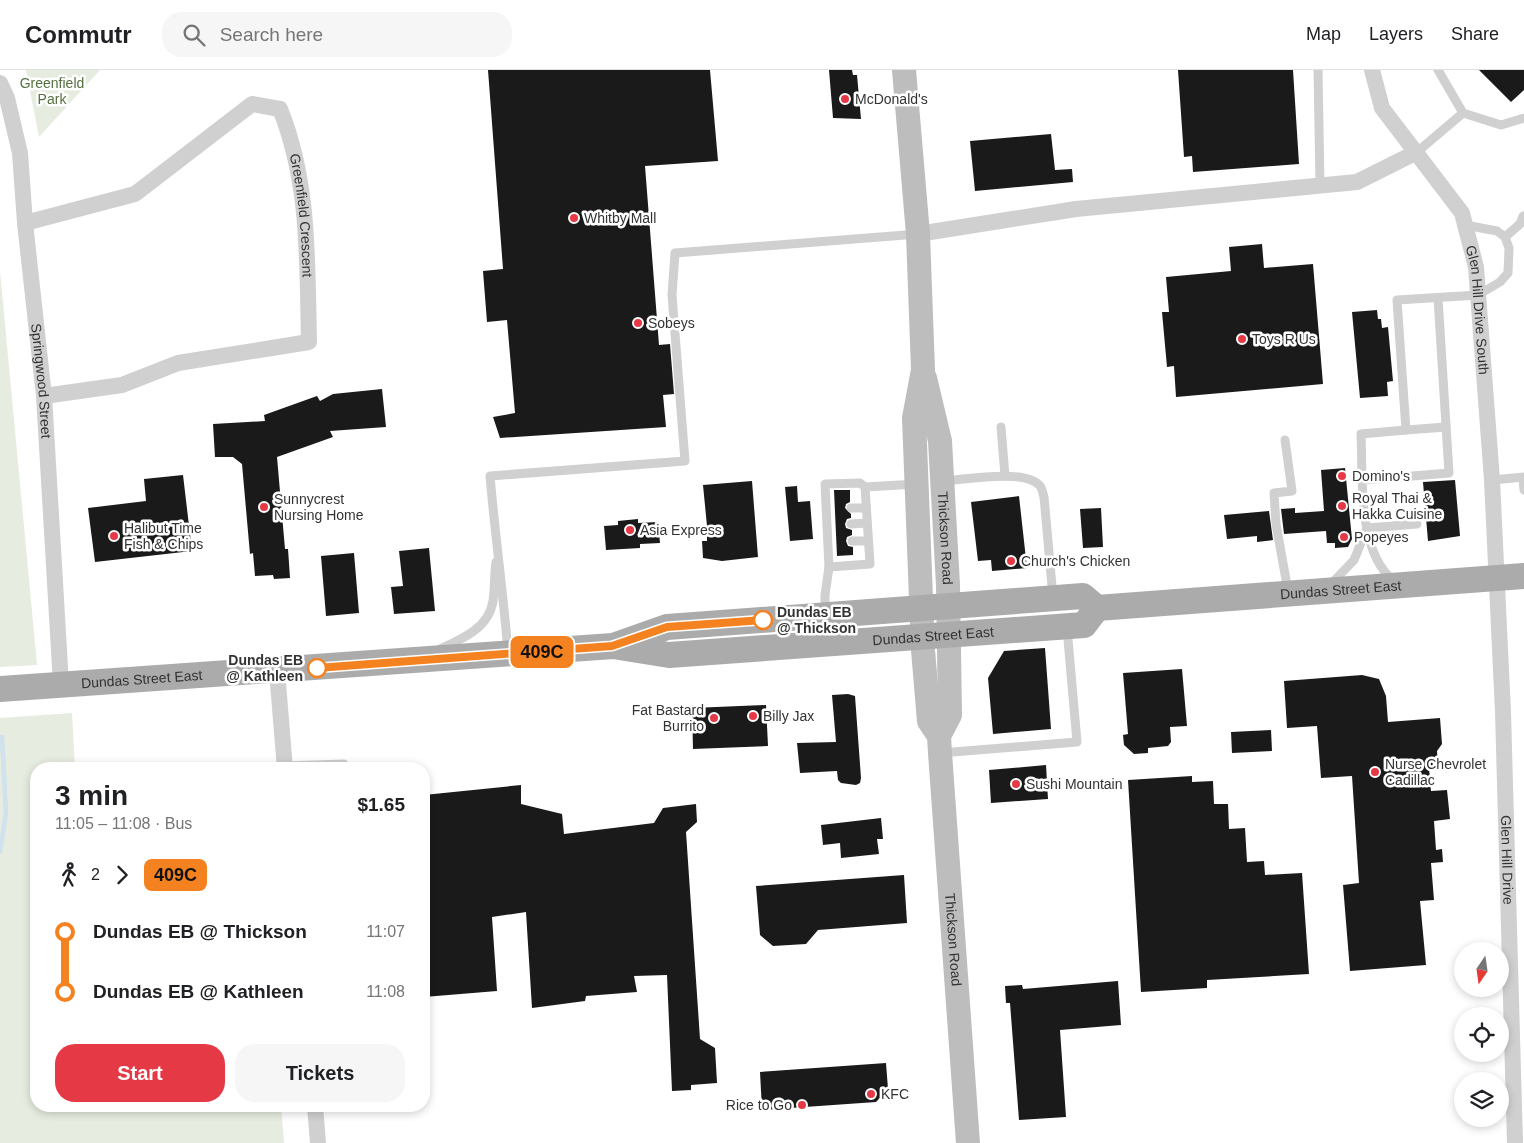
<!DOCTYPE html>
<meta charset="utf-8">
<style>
:root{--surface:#fff;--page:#f6f6f6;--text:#202124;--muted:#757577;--line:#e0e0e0;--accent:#e63946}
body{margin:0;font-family:Helvetica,sans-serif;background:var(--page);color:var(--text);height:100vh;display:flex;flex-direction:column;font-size:19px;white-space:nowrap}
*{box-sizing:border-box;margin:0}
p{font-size:16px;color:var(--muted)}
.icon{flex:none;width:28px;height:28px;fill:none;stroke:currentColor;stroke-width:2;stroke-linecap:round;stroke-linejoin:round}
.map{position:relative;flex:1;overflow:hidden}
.side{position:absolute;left:30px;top:692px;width:400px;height:350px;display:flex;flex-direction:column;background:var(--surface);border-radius:20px;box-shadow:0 2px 8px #0003}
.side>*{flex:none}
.badge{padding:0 10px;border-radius:8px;font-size:18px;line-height:32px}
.needle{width:32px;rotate:193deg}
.tools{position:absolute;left:1454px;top:872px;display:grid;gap:10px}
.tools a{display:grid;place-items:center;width:55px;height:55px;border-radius:50%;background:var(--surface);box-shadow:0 2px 8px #0003;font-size:25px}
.map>.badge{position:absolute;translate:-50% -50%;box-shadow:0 0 0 2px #fff}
.legs{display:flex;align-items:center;gap:8px;height:55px;padding:0 25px;font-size:16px}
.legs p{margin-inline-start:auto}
.summary{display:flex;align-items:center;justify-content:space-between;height:85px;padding:0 25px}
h1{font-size:28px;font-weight:700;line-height:38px}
.primary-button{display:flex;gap:10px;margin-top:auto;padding:10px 25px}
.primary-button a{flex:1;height:58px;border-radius:20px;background:var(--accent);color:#fff;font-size:20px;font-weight:700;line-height:58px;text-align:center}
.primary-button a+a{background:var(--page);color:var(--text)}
ul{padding:0 25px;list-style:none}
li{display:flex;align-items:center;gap:18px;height:60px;font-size:19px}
li i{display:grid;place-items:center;width:8px;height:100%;margin:0 6px;background:currentColor}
li i::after{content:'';width:12px;height:12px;margin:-6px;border:4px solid;border-radius:50%;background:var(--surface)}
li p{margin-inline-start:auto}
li:first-child i{background:linear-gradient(#0000 50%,currentColor 0)}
li:last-child i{background:linear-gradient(currentColor 50%,#0000 0)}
header{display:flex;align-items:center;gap:30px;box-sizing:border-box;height:70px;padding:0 25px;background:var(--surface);border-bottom:1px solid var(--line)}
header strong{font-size:24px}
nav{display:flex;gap:28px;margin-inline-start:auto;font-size:18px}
.search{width:350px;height:45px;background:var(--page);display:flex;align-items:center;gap:12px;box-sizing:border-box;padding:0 18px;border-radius:20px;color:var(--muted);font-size:19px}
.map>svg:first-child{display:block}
.green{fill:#e6ecdf}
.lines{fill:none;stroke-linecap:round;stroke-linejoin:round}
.stream{stroke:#cfe2ee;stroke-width:4.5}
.building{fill:#1a1a1a}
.service{stroke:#d0d0d0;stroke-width:9}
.minor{stroke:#d0d0d0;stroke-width:16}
.secondary{stroke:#bdbdbd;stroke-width:24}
.primary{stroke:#ababab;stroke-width:26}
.line-1-casing{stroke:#fff;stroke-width:11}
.line-1{stroke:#f58220;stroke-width:8}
.poi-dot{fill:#e63946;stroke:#fff;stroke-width:2}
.stop-1-dot{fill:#fff;stroke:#f58220;stroke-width:2.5}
.labels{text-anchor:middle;stroke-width:5;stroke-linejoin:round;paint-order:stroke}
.park-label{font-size:14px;fill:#56703f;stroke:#fff}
.poi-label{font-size:14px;fill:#333;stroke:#fff;text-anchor:start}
.street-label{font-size:14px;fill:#333;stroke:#fff}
.stop-label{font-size:14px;font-weight:bold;fill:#333;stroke:#fff;text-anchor:start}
</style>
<header>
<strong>Commutr</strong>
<div class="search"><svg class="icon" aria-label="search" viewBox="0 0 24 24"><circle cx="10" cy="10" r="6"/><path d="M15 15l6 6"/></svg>Search here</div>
<nav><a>Map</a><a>Layers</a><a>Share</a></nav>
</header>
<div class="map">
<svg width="1524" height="1073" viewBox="0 0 1524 1073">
<rect width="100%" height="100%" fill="#fff"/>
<g class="green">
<path d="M26,0H100L39,67Z"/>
<path d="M0,201L37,595L0,597Z"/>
<path d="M72,643L75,699H36V1036H281L284,1073H0V648Z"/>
</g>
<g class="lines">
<path class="stream" d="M0,782L6,743L2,667"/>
</g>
<g class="building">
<path d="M488,0H710L718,91L645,96L659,275L670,274L674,324L663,325L666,357L500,368L493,347L515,343L507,250L487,252L483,201L503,199Z"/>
<path d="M829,0H852L853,5H857L861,49L833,48Z"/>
<path d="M1178,0H1293L1299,94L1193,102L1192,86L1184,87Z"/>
<path d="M1479,0H1524V20L1511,32Z"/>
<path d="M1051,64L1055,100L1072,99L1073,112L975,121L970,71Z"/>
<path d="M1262,174L1264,198L1313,194L1323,314L1176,327L1174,296L1167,297L1162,242H1169L1166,207L1231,201L1229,177Z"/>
<path d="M1377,240L1378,249H1381L1382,258L1388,257L1393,311L1387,312L1388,326L1360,328L1352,242Z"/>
<path d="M382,319L386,357L330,361L333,367L277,387L285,479H288L290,508L274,509L273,505L255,506L253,483L250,484L242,394L233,387H215L213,354L265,351L264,345L317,326L320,331L333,324Z"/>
<path d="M1345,398L1352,469L1348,477L1335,478V473H1327L1326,461L1284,464L1281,439L1295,438V443L1324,441L1321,400Z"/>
<path d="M183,405L192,481L95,492L88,438L146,431L144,409Z"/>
<path d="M1455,410L1460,466L1428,471L1423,412Z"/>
<path d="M752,411L758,487L722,491L703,488L702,471H707V456L703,415Z"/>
<path d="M797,416L798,432L810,431L813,469L790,471L785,417Z"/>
<path d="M834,420H850V432L846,434L845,438L851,444V448L847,449L845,454L846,458L852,460V465L847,467L846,471L848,476L853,477V485L837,486Z"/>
<path d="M1019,426L1027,498L992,501L991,490L978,491L971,432Z"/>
<path d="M1101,438L1103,477L1083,478L1080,439Z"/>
<path d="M1269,441L1273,470L1257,472V466L1227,469L1224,445Z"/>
<path d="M638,449V453L658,452L660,473L640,474V478L606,480L604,456L618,455V451Z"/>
<path d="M429,478L435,541L394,544L391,517L403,516L399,481Z"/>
<path d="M354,483L359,543L326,546L321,486Z"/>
<path d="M1045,578L1051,659L993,664L988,608L1004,581Z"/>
<path d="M1182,599L1187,656L1170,657L1171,672L1168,676L1148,678V683L1134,684L1124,675L1123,665L1128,664L1123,603Z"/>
<path d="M1362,605L1379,609L1386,626L1388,652L1440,648L1442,674L1437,681L1438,698H1429L1431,721L1447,720L1450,749L1434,751L1436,780L1442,779L1443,792L1431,793L1434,830L1420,831L1426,895L1350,901L1343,815L1359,813L1352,706L1321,708L1317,656L1287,658L1284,611Z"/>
<path d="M848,624L855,626L861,708L860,713L856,715L841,713L838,710L837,701L800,703L797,673L836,672L832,625Z"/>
<path d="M766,635L768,676L693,679L692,638Z"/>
<path d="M1271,660L1272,681L1232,683L1231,662Z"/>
<path d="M1046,695L1048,729L991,733L989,700Z"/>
<path d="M1192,706V712L1213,711L1214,734H1228L1229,759L1245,758L1247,792L1264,791L1265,805L1302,803L1309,904L1207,910V918L1141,922L1128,710Z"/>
<path d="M521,715V734L562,744L564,764L654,753L663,738L696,734L697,752L686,762L700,969L715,978L717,1013L691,1015V1020L672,1021L667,905L634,906L637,922L586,926L585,931L532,938L526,842L492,847L497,921L424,927V725Z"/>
<path d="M881,748L883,769H877L879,784L841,788L840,773L823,775L821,755Z"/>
<path d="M904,805L907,853L818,860L806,874L773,876L760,865L756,816Z"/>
<path d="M1118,911L1121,955L1060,960L1066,1047L1019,1050L1010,933H1006L1005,916L1022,915L1023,919Z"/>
<path d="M886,993L888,1019L876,1032L762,1040L760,1002Z"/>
</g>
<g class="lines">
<g class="service">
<path d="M1318,0L1320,115"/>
<path d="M1438,0L1463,43L1501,55L1524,48"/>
<path d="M1417,82L1463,43"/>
<path d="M1505,167L1520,154L1523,146"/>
<path d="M1001,357L1005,406"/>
<path d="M1406,360L1446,357"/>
<path d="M1285,370L1292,421L1274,423L1276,454L1288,521"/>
<path d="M1523,408L1524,420"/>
<path d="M1364,410L1449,403L1438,228"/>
<path d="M1492,410L1524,407"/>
<path d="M943,411C964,410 1026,398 1040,416C1042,418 1043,424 1044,427L1053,527"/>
<path d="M865,417L860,413L825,414L829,497L870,494L865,417L917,414"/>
<path d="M851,438H866"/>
<path d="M851,454L867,453"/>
<path d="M1367,458L1417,454"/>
<path d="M852,471H868"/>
<path d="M1393,510C1357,481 1363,406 1361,364L1406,360L1397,230L1478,225L1500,212L1508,203L1509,178L1505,167L1497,161L1465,155"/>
<path d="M1332,513L1354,490L1367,458"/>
<path d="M825,543V525L829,497"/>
<path d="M440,579C462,569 489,558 493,531C495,518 494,506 496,492"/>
<path d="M508,581C503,522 495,464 490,406L685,391L672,225L675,183L918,164"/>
<path d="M940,683L1077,672L1067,558"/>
<path d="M284,696L344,694"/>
</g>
<g class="minor">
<path id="s1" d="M1372,0L1382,38L1462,143L1476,197L1492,410L1503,642L1515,1073"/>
<path id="s2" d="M0,13L7,28L20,83L25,153L44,326L61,614"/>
<path id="s3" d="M25,153L135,124L252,34L280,39C310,113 307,193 309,272L178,293L122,315L44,326"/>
<path d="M918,164L1076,139L1357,112L1417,82"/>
<path d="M277,601L285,699"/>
<path d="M315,1036L318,1073"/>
</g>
<g class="secondary">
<path id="s4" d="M904,0L918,164L923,300L914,348L923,580L929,651L939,666L940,683L968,1073"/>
<path id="s5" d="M925,308L940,371L948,515L950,645L939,666"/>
</g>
<g class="primary">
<path id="s6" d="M616,575L667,557L1083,526L1097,538L1524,506"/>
<path id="s7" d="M0,619L613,576L669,585L1084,555L1097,538"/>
</g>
</g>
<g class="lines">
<g class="line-1-casing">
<path id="line-1" d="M317,598L612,576L667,557L763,550"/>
</g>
<use href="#line-1" class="line-1"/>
</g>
<g class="poi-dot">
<circle cx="845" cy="29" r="5"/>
<circle cx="574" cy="148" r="5"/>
<circle cx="638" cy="253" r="5"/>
<circle cx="1242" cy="269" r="5"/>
<circle cx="1342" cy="406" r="5"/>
<circle cx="1342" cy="436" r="5"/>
<circle cx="264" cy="437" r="5"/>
<circle cx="630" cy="460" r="5"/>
<circle cx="114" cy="466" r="5"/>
<circle cx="1344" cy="467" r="5"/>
<circle cx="1011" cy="491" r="5"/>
<circle cx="753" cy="646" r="5"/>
<circle cx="714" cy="648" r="5"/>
<circle cx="1375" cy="702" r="5"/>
<circle cx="1016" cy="714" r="5"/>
<circle cx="871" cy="1024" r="5"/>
<circle cx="802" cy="1035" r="5"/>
</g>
<g class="stop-1-dot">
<circle cx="763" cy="550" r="9"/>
<circle cx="317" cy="598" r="9"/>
</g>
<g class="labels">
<g class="park-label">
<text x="52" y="18">Greenfield<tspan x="52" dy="16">Park</tspan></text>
</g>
<g class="poi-label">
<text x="855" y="34">McDonald's</text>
<text x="584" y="153">Whitby Mall</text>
<text x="648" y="258">Sobeys</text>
<text x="1252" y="274">Toys R Us</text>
<text x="1352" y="411">Domino's</text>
<text x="1352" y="433">Royal Thai &amp;<tspan x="1352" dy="16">Hakka Cuisine</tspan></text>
<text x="274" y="434">Sunnycrest<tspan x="274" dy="16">Nursing Home</tspan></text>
<text x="124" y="463">Halibut Time<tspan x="124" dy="16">Fish &amp; Chips</tspan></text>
<text x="640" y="465">Asia Express</text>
<text x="1354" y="472">Popeyes</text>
<text x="1021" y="496">Church's Chicken</text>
<text x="704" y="645" text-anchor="end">Fat Bastard<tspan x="704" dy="16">Burrito</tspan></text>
<text x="763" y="651">Billy Jax</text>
<text x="1385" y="699">Nurse Chevrolet<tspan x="1385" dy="16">Cadillac</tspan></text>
<text x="1026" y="719">Sushi Mountain</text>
<text x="881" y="1029">KFC</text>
<text x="792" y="1040" text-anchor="end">Rice to Go</text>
</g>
<g class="street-label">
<text dy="5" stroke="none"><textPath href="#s3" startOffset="399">Greenfield Crescent</textPath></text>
<text dy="5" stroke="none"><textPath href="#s1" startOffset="270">Glen Hill Drive South</textPath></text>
<text dy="5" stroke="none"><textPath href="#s2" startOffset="302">Springwood Street</textPath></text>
<text dy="5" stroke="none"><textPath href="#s5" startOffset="162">Thickson Road</textPath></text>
<text dy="5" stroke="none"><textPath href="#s6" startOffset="734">Dundas Street East</textPath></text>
<text dy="5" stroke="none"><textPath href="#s7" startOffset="936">Dundas Street East</textPath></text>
<text dy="5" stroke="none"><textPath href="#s7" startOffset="142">Dundas Street East</textPath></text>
<text dy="5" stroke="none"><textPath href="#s1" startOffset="821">Glen Hill Drive</textPath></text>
<text dy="5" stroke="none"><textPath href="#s4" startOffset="875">Thickson Road</textPath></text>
</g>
<g class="stop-label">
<text x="777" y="547">Dundas EB<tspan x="777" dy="16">@ Thickson</tspan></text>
<text x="303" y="595" text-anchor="end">Dundas EB<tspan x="303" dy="16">@ Kathleen</tspan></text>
</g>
</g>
</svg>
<div class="tools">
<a><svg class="needle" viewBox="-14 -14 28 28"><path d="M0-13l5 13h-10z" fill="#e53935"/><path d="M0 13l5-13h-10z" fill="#757577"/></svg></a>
<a><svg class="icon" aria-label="locate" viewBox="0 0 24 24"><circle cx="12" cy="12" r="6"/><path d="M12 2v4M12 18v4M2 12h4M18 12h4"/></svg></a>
<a><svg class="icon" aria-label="layers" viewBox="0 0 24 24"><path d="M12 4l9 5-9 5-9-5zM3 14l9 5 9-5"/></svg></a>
</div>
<b class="badge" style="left:542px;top:582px;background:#f58220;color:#111">409C</b>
<section class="side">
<div class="summary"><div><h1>3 min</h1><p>11:05 – 11:08 · Bus</p></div><b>$1.65</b></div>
<div class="legs"><svg class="icon" aria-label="walk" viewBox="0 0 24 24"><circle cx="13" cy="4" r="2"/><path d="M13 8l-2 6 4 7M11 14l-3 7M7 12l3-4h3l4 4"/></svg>2<svg class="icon" aria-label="forward" viewBox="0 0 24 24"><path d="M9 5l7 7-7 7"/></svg><b class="badge" style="background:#f58220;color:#111">409C</b></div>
<ul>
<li><i style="color:#f58220"></i><b>Dundas EB @ Thickson</b><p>11:07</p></li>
<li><i style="color:#f58220"></i><b>Dundas EB @ Kathleen</b><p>11:08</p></li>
</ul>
<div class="primary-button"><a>Start</a><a>Tickets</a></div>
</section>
</div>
